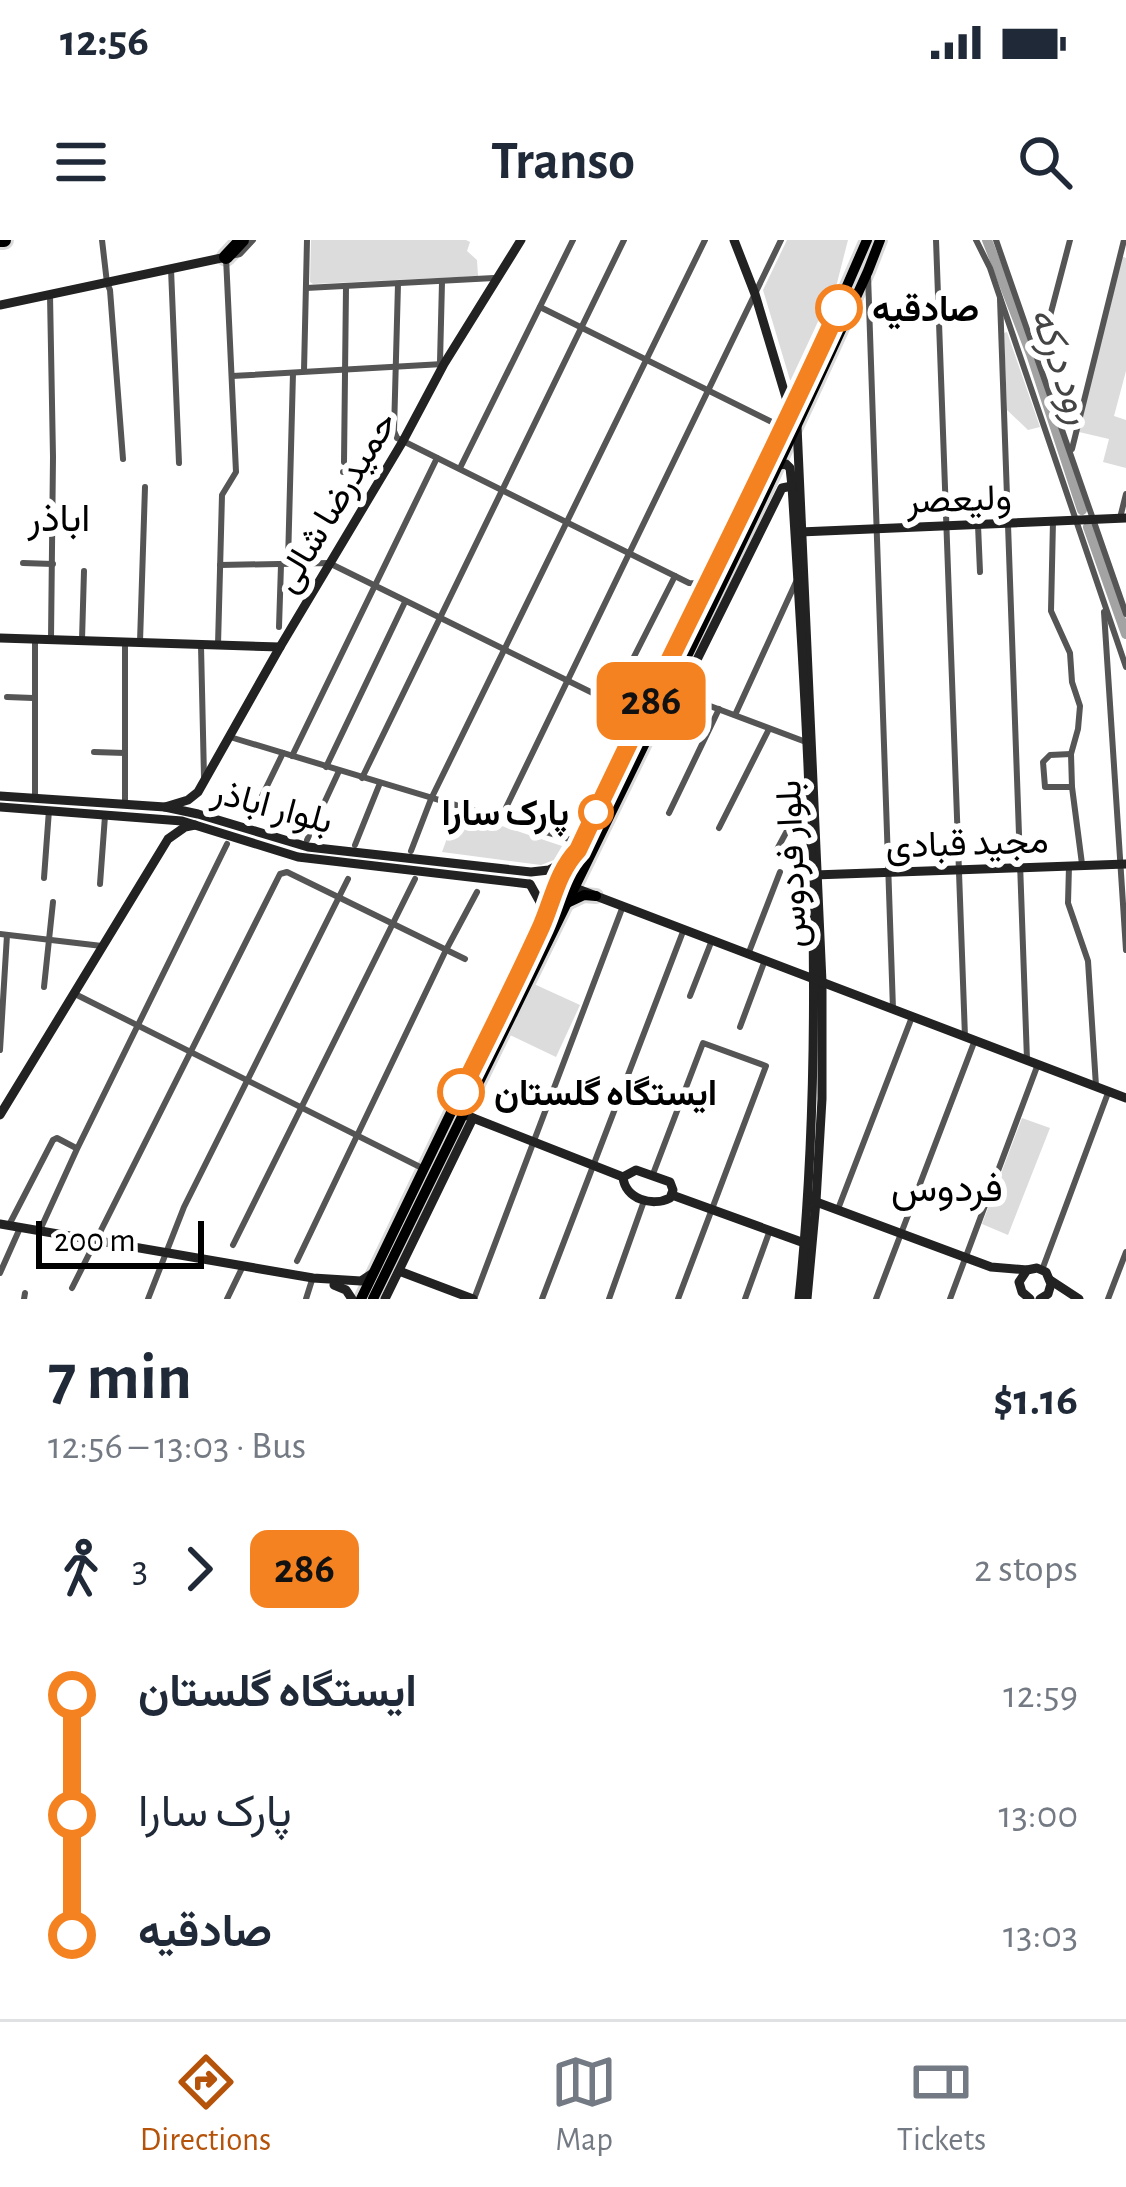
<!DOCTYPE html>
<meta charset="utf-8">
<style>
:root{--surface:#fff;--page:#f6f6f7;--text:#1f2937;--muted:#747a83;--line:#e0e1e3;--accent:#b45309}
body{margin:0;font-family:"Alegreya Sans",Vazirmatn,sans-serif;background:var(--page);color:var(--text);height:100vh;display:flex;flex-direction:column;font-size:45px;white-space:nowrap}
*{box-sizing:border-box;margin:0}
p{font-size:39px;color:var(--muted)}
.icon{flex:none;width:66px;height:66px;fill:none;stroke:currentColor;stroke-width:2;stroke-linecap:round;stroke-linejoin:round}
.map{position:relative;height:1059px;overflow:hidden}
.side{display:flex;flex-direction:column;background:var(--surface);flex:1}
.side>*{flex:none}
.badge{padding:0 24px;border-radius:18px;font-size:42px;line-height:78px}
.scale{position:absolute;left:36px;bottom:30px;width:168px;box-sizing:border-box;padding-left:12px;border:6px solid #000;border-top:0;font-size:33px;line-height:42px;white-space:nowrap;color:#000;-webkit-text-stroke:9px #fff;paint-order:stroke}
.map>.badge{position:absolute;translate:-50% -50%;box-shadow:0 0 0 6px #fff}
.legs{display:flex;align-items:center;gap:18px;height:132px;padding:0 48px;font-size:39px}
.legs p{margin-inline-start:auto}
.summary{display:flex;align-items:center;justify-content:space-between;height:204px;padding:0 48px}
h1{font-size:66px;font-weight:700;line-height:90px}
ul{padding:0 48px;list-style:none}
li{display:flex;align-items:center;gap:42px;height:120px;font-size:45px}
li i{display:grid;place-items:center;width:18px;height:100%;margin:0 15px;background:currentColor}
li i::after{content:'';width:30px;height:30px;margin:-15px;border:9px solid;border-radius:50%;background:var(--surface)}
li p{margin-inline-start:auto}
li:first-child i{background:linear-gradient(#0000 50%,currentColor 0)}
li:last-child i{background:linear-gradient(currentColor 50%,#0000 0)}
.status{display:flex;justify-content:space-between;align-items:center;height:84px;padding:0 60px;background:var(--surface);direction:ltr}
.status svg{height:33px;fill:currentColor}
header{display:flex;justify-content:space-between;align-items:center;height:156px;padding:0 48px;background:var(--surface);font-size:54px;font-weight:700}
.tab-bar{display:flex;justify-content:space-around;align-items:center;height:168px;border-top:3px solid var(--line);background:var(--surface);font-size:33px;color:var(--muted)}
.tab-bar a{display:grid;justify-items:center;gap:6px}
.tab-bar .on{color:var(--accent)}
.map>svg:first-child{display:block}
.green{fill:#dcdcdc}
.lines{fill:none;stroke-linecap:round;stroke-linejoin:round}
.river{stroke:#a3a3a3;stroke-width:10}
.primary-casing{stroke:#dbdbdb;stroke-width:16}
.highway-casing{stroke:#dbdbdb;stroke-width:20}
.street{stroke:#555;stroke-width:6}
.secondary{stroke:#222;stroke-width:9}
.primary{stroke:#000;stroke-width:10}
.highway{stroke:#000;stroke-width:14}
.line-1-casing{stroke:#fff;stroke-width:27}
.line-1{stroke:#f58220;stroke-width:18}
.stop-1-dot{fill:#fff;stroke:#f58220;stroke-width:6}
.labels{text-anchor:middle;stroke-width:12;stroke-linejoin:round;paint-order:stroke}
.stop-label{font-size:36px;font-weight:bold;fill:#000;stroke:#fff;text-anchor:start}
.street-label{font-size:36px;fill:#000;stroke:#fff}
.water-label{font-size:39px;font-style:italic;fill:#444;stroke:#fff}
.neighbourhood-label{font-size:39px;fill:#000;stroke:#fff}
</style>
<div class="status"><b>12:56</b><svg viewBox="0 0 49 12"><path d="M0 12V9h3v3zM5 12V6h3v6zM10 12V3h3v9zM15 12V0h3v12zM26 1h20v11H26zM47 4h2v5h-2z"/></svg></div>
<header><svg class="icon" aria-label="menu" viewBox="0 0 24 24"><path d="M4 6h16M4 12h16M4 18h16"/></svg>Transo<svg class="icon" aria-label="search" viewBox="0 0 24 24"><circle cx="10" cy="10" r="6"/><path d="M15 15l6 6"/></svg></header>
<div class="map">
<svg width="1126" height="1059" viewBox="0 0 1126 1059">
<rect width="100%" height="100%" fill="#fff"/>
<g class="green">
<path d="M311,0H466L470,2L467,11L477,20L478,36L313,44L310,42Z"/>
<path d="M787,0H848L828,78L801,141L795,143L790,140L763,50Z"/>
<path d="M1121,16L1126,18V131L1114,176L1126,180V228L1103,222L1109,199L1079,192Z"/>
<path d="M1007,92L1040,187L1028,190L1007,170L1004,93Z"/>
<path d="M457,571L562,606L554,620L541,625L442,612Z"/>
<path d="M534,744L580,765L556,817L510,795Z"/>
<path d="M1022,878L1050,888L1008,995L982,984Z"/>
</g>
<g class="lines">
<g class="river">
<path d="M987,0L1031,114L1082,270"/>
<path d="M1088,287L1126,394"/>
</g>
<g class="primary-casing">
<g id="primary">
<path d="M551,662L562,652L566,655L567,663L584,655L596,656"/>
<path d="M361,1059L542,684C552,657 558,631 578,609L785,188L867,0"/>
<path d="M373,1059C539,717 711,377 868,31L880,0"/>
</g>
</g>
<g class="highway-casing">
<g id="highway">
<path d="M0,0H4"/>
<path d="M226,17L242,0"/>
</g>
</g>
<g class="street">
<path d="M102,0L107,43L110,50L123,219"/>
<path d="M936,0L965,797"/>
<path d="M976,0L990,28L1126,427"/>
<path d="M996,0L1126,374"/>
<path d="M171,29L179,223"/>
<path d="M868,35L893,769"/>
<path d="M398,44L394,191L397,198L689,343L708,344"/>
<path d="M306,48L494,38"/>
<path d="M50,55L53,217L51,399"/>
<path d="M1000,59L1027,820"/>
<path d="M540,67L784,188"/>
<path d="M1039,118L1070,0"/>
<path d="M440,122L442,42"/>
<path d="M304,131L307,0"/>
<path d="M232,136L443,124"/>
<path d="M1072,209L1124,0"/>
<path d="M344,222L346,47"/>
<path d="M460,228L573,0"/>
<path d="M343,232H383"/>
<path d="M1120,278L1126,254"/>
<path d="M1053,281L1051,371L1070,413L1072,442L1080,466L1078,489L1071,514L1072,547L1082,624"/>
<path d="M978,285L980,332"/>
<path d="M288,322L293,133"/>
<path d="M23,323L53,324"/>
<path d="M220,325L329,323L611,462L675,336"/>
<path d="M1104,372L1126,710"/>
<path d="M279,387L281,325"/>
<path d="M35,400V558"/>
<path d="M82,400L84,331"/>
<path d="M125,402V564"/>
<path d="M140,402L145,247"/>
<path d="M218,405L222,255L236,232L226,17L240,14L253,0"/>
<path d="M201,406L204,537"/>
<path d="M678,454L806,502"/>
<path d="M7,457L33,458"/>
<path d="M735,475L796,342"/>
<path d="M230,497L572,600"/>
<path d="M94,512L125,513"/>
<path d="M1071,514L1050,515L1043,522L1045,547H1072"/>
<path d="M292,516L437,218"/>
<path d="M326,527L405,362"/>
<path d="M362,538L624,0"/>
<path d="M669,573L719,469"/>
<path d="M500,580L781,0"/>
<path d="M248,585L283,513"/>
<path d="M719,588L769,489"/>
<path d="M307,600L339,531"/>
<path d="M355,605L380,543"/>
<path d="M411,611L431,559L705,0"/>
<path d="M774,615L809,550"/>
<path d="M1069,626L1068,663L1088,721L1096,846"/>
<path d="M44,638L49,570"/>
<path d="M100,644L105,576"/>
<path d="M0,694L102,706"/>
<path d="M749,712L780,632"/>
<path d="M44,747L53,662"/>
<path d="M73,753L424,929"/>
<path d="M690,756L712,700"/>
<path d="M740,787L765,720"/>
<path d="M0,810L7,695"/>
<path d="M653,934L703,803L766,826L678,1059"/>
<path d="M838,969L912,777"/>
<path d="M9,985L53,900L57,898L76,908"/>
<path d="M40,990L77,909L227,604"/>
<path d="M233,1005L415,639"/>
<path d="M297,1021L446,710L477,652"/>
<path d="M1042,1030L1108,853"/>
<path d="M0,1033L20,988"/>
<path d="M72,1048L280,634L287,632L465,719"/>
<path d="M24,1059L25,1053"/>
<path d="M148,1059L184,967L348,639"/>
<path d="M227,1059L243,1026"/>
<path d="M306,1059L312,1040"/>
<path d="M474,1059L623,666"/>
<path d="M542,1059L684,689"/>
<path d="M609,1059L644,961"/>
<path d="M745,1059L770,990"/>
<path d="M876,1059L975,800"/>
<path d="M950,1059L1038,824"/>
<path d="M1108,1059L1126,1012"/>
</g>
<g class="secondary">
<path d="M734,0L755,54L791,174"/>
<path d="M0,65L226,17"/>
<path d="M797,186L822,742V859L816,961L807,1059"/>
<path d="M779,225L786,224L790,228L792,246C809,516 827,789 799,1059"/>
<path d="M800,292L1126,278"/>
<path d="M0,398L280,407"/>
<path d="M680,454L782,248L792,246"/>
<path d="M0,556L165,567L198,574L308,607L531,632L549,630L568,620"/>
<path d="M0,567L182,581L298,617L529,644"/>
<path d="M165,567L188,560L198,552L280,407L403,201L444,124L521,0"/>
<path d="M814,635L1126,624"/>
<path d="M530,644L540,662L542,678"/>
<path d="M575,648L1126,858"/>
<path d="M0,875L168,599L185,587L195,585"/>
<path d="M468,876L623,937"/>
<path d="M636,930L670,942L673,950L670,958C652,967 625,959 623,937Z"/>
<path d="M672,955L807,1004"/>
<path d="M811,960L991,1027L1027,1030"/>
<path d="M0,984L313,1038L361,1041L373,1033"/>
<path d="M399,1031L473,1059"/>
<path d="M1050,1040L1079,1059"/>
<path d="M334,1045L346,1050L352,1059"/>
<path d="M385,1059L473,878"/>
<path d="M1030,1059L1022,1052L1019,1042L1027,1030L1037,1028L1046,1032L1051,1044L1048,1054L1040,1059"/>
</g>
<use href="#primary" class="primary"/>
<use href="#highway" class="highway"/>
</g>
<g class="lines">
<g class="line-1-casing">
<path id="line-1" d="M461,852C488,797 516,742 541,687C553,660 557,632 578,610C663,428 756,251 839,68"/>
</g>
<use href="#line-1" class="line-1"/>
</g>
<g class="stop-1-dot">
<circle cx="839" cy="68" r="21"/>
<circle cx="596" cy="572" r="15"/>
<circle cx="461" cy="852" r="21"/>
</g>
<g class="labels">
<g class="stop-label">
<text x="872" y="81">صادقیه</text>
<text x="569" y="585" text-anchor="end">پارک سارا</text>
<text x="494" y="865">ایستگاه گلستان</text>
</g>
<g class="street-label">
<text transform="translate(959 258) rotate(-2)" y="13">ولیعصر</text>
<text transform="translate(334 261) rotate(-59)" y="13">حمیدرضا شالی</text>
<text transform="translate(273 565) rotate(15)" y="13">بلوار اباذر</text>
<text transform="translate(967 602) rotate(-2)" y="13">مجید قبادی</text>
<text transform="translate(790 624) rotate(-92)" y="13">بلوار فردوس</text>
</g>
<g class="water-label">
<text transform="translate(1063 125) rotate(71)" y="14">رود درکه</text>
</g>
<g class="neighbourhood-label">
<text x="59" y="291">اباذر</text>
<text x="947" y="961">فردوس</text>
</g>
</g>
</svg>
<div class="scale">200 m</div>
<b class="badge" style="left:651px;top:461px;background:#f58220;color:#111">286</b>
</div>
<section class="side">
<div class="summary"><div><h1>7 min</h1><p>12:56 – 13:03 · Bus</p></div><b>$1.16</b></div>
<div class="legs"><svg class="icon" aria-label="walk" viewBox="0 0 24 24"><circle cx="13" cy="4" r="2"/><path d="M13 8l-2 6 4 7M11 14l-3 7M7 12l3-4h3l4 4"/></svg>3<svg class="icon" aria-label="forward" viewBox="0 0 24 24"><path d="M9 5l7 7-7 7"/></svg><b class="badge" style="background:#f58220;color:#111">286</b><p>2 stops</p></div>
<ul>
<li><i style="color:#f58220"></i><b>ایستگاه گلستان</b><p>12:59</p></li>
<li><i style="color:#f58220"></i><span>پارک سارا</span><p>13:00</p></li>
<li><i style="color:#f58220"></i><b>صادقیه</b><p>13:03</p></li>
</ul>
</section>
<nav class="tab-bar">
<a class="on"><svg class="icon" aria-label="directions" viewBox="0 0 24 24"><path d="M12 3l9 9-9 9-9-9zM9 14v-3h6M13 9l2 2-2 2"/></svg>Directions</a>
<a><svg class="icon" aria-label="map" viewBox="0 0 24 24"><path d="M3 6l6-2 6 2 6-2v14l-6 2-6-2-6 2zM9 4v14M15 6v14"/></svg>Map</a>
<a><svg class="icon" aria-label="tickets" viewBox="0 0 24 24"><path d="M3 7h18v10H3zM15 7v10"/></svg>Tickets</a>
</nav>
